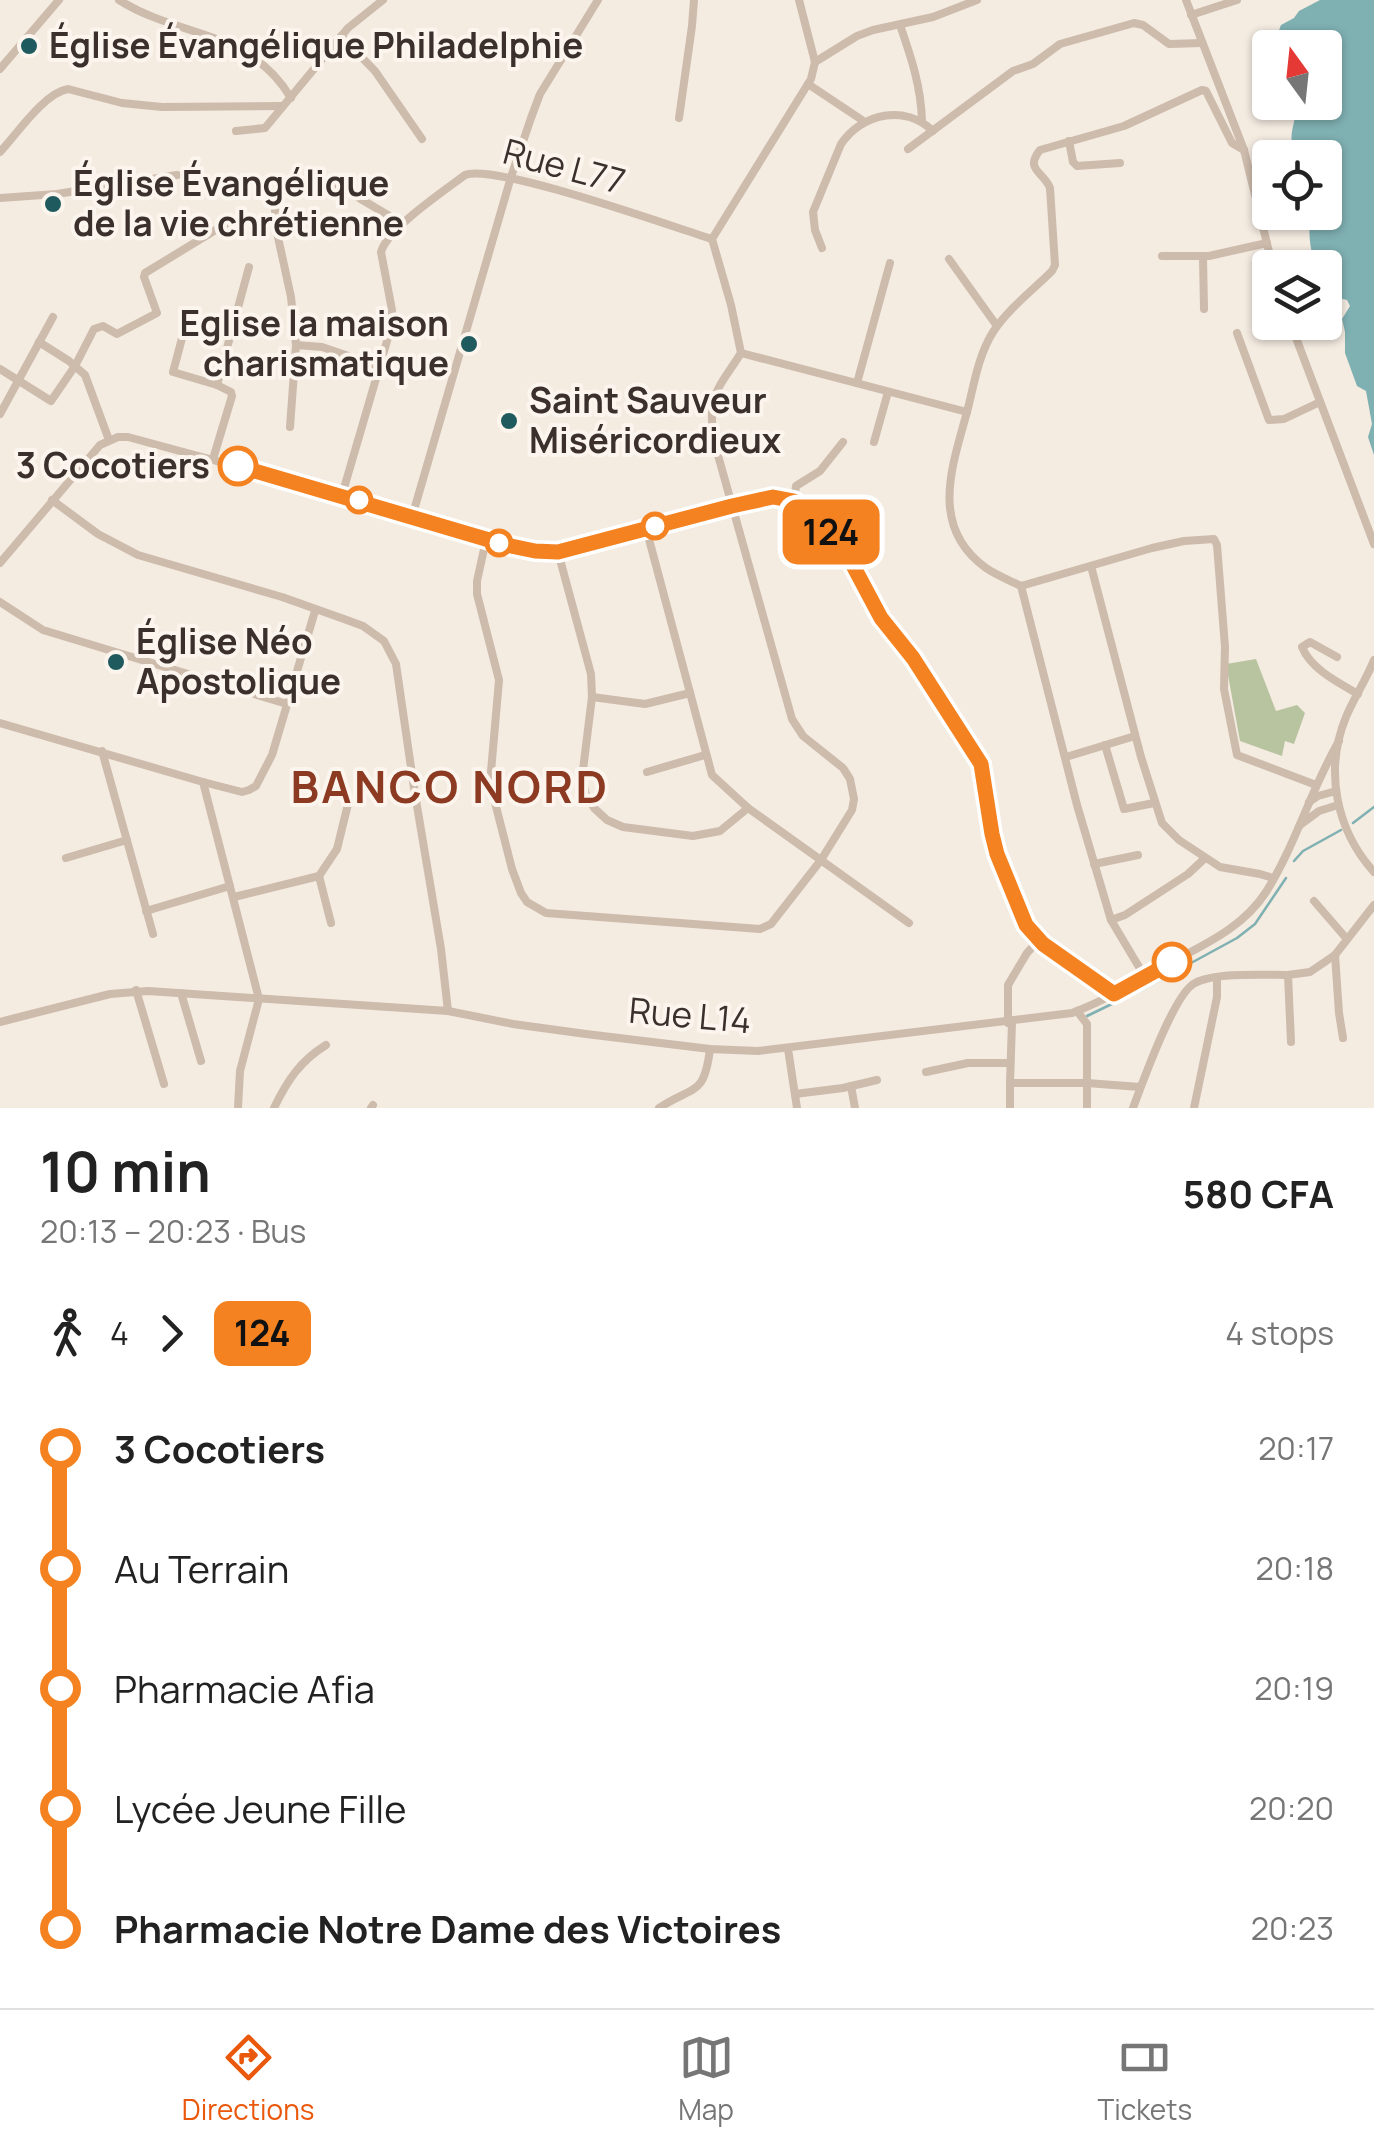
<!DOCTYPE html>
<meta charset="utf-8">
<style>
:root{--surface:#fff;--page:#f2f2f2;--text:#222;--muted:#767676;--line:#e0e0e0;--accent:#ea580c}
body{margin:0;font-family:Manrope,sans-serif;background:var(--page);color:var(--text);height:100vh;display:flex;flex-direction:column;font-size:38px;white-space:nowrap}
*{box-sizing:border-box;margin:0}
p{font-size:32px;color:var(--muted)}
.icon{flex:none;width:55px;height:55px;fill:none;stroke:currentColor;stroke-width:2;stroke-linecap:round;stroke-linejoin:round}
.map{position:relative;height:1108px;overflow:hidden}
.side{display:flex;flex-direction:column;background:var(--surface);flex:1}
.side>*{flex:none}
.badge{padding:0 20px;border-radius:15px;font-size:35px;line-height:65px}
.needle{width:65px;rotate:345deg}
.fabs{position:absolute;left:1252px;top:30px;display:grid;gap:20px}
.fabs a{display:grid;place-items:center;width:90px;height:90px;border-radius:10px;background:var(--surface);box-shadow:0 2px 8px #0004;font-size:50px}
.map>.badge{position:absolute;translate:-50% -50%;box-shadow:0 0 0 5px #fff}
.legs{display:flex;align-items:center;gap:15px;height:110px;padding:0 40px;font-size:32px}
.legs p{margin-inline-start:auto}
.headline{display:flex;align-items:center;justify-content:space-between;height:170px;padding:0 40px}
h1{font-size:55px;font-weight:700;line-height:75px}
ul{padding:0 40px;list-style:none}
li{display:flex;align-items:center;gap:35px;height:120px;font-size:38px}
li i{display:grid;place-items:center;width:15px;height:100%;margin:0 12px;background:currentColor}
li i::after{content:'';width:25px;height:25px;margin:-12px;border:8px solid;border-radius:50%;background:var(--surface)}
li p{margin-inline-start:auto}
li:first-child i{background:linear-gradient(#0000 50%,currentColor 0)}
li:last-child i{background:linear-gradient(currentColor 50%,#0000 0)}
.tab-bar{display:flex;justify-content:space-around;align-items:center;height:140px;border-top:2px solid var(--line);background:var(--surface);font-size:28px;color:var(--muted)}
.tab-bar a{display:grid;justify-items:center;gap:5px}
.tab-bar .on{color:var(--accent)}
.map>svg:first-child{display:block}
.green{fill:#b8c4a0}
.water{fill:#7fb0b2}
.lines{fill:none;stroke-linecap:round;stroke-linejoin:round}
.stream{stroke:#7fb0b2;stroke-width:2.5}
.minor{stroke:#cdbbac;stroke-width:8}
.line-1-casing{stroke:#fff;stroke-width:22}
.line-1{stroke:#f58220;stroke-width:15}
.poi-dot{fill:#1f5a5e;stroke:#fbf5ee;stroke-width:4}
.stop-1-dot{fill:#fff;stroke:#f58220;stroke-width:5}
.labels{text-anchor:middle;stroke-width:8;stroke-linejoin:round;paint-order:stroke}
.poi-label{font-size:35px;font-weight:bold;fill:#3b302b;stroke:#fbf5ee;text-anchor:start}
.street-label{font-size:35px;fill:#3b302b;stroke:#fbf5ee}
.stop-label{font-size:35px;font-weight:bold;fill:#3b302b;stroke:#fbf5ee;text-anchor:end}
.district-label{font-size:45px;font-weight:bold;letter-spacing:2.5px;fill:#8c3b22;stroke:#fbf5ee}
</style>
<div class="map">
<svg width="1374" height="1108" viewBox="0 0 1374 1108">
<rect width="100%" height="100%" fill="#f4ebe1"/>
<path class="green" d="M1256,659L1276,711L1297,705L1305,713L1294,744L1285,741L1282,756L1240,741L1226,664Z"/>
<path class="water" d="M1320,0H1374V455L1368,437L1372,424L1366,391L1357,386L1345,353V332L1342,319L1350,306L1347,300L1327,295L1325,268L1316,267C1310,249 1307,232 1312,213L1325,212V158L1296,157C1285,131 1298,125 1295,103L1325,102V48L1275,47L1274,44L1281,25L1294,18L1299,11Z"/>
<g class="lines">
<g class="stream">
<path d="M1353,823L1374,807"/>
<path d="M1294,861L1303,851L1341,830"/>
<path d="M1087,1016L1147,987L1237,938L1255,924L1286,878"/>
</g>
<g class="minor">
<path d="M119,0C179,38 250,29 291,98"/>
<path d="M1186,0L1244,150L1273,268"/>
<path d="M1191,15L1237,0"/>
<path d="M900,25C911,57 921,86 922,121"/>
<path d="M341,36L375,71L422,139"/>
<path d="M815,62L857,36L873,30L933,17L977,0"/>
<path d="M0,69L59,0"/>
<path d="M808,84L862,120V122"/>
<path d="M679,118L692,26L694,0"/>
<path d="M236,131L265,128L348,28L383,0"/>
<path d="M1069,141L1073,162L1077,166L1120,163"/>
<path d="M908,149L1013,71L1033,64L1060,44L1134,23L1143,25L1169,44L1202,43"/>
<path d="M1244,150L1232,143L1206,91L1202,90L1124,126L1040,150C1024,170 1044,172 1050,188L1055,265L1052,271C1033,290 1008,309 993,332C978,356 974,385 967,412C952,467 929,527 986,568C996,575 1009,580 1021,586L1152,548L1184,541L1214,539L1217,545L1225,647L1224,689L1237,755L1316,785"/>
<path d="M0,152C17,134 44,93 68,89L122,103L162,107L283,106"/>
<path d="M332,182L403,224"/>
<path d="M0,198L57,194L177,175"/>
<path d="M275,208L276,228L291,297L296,345"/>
<path d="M822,248L815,230L813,212L841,144C862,113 905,104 933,131"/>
<path d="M1162,256H1209L1267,243"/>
<path d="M1203,257L1204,309"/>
<path d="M949,259L997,326"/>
<path d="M189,312L173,372L217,385"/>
<path d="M1290,322L1374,544"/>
<path d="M1237,333L1269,420L1284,419L1320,402"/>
<path d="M39,342L69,361L85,375L109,440"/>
<path d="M741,353L967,412"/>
<path d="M0,369L51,401L75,366L94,329L103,326L117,334L157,313L144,277L145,273L227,223"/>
<path d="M857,383L890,263"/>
<path d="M0,414L53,317"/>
<path d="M290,427L296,345L322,347L381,367"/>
<path d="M874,442L888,392"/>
<path d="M213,459L232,396L231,392L217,385L249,267"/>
<path d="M342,495L392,324V310L381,252C387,229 444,191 465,175C495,163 670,226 712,239"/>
<path d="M52,500L98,534L138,555L282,597L344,619L363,626L384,641L396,664L414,788L441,949L448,1011"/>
<path d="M794,501L796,486L820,471L843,442"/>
<path d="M412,517L511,177L531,118L540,94L598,0"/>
<path d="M646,528L712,775L748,808L909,923"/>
<path d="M486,540L477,581V594L499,680L490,783L512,869L521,893L527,902L546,913L760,929L771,924L821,860L852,810L854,799L850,779L843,768L803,736L792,719L714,441C707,394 717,391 741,353L731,305L712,239L811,79L815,62L799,0"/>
<path d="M558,552L591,674L592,697L582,778L586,795L594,808L607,820L623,827L693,836L720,831L748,808"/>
<path d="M0,563L100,445L118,437H128L342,495L506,545L535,551L558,552L731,506L773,497L794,501L825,524L848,556L881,618L913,658L958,724L981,764L997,853L1026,925L1043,944L1114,994"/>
<path d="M1091,566L1141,757L1162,823L1179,840L1220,867L1260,874L1273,878"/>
<path d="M1021,586L1077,805L1111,920L1145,977"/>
<path d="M0,602L43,630L287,704"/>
<path d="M1337,657L1310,642L1302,647C1311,669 1337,682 1358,694"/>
<path d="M1374,660C1366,680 1354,698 1346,717C1324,770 1336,830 1374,872"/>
<path d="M592,697L645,704L690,693"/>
<path d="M0,723L203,782L242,792L249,790L256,786L272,755L315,611"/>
<path d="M1105,745L1124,809L1154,803"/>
<path d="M102,751L153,934"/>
<path d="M1066,757L1135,736"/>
<path d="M647,772L705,755"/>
<path d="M203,782L259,999L240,1071L238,1108"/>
<path d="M1309,802L1318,796L1336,791"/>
<path d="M1300,825L1319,811L1338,805"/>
<path d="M66,858L127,840"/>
<path d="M1094,864L1138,855"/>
<path d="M319,876L331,923"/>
<path d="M234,897L319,876L337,849L349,800"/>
<path d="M1314,901L1346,938"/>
<path d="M146,911L230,886"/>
<path d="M1111,920L1125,915L1188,874L1204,859"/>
<path d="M1335,955L1339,1013L1343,1038"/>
<path d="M136,990L164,1084"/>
<path d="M181,993L201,1061"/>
<path d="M1077,1011L1087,1024V1108"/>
<path d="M0,1022L110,994L148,991L448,1011L513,1024L586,1034L710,1049L758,1051L1072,1013C1106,1000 1136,982 1168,964C1203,945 1243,928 1266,892C1296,844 1311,789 1339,741"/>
<path d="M1012,1022L1010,1083H1087L1140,1087"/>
<path d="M1008,1023V985L1027,953L1039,940"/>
<path d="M1291,1042L1288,975L1310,972L1335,955L1374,905"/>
<path d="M788,1049L797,1108"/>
<path d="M926,1072L968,1063H1010"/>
<path d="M1010,1083V1108"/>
<path d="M851,1086L855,1108"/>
<path d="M795,1094L843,1088L877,1080"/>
<path d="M274,1108C287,1081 300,1061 326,1045"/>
<path d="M371,1108L373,1105"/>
<path d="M659,1108C694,1085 704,1097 710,1049"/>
<path d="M1133,1108C1142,1084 1174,993 1195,983C1216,972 1264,975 1288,975"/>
<path d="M1194,1108L1217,997V978"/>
</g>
</g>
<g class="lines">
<g class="line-1-casing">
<path id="line-1" d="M238,466L506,545L535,551L558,552L732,506L773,497L794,501L825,524L848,556L881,618L913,658L981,764L992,834L997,854L1026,925L1043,944L1114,994L1172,962"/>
</g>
<use href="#line-1" class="line-1"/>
</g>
<g class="poi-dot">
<circle cx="29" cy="46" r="10"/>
<circle cx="53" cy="204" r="10"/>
<circle cx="469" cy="344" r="10"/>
<circle cx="509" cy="421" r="10"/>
<circle cx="116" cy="662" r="10"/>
</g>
<g class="stop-1-dot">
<circle cx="238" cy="466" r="18"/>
<circle cx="359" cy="500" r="12"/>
<circle cx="655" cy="526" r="12"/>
<circle cx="499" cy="543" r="12"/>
<circle cx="1172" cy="962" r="18"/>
</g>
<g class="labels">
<g class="poi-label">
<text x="49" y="58">Église Évangélique Philadelphie</text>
<text x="73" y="196">Église Évangélique<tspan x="73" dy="40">de la vie chrétienne</tspan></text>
<text x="449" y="336" text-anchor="end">Eglise la maison<tspan x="449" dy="40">charismatique</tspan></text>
<text x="529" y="413">Saint Sauveur<tspan x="529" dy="40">Miséricordieux</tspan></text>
<text x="136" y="654">Église Néo<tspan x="136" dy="40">Apostolique</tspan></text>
</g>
<g class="street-label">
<text transform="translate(564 167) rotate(15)" y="12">Rue L77</text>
<text transform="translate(690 1016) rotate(5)" y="12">Rue L14</text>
</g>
<g class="stop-label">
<text x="210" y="478">3 Cocotiers</text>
</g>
<g class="district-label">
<text x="450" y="803">BANCO NORD</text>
</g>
</g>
</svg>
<div class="fabs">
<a><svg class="needle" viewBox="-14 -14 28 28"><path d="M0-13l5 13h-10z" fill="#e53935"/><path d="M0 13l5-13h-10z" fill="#767676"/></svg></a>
<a><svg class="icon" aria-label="locate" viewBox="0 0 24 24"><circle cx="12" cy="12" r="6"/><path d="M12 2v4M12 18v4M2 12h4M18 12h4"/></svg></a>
<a><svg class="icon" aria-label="layers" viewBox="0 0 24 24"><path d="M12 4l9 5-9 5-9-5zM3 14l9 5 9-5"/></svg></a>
</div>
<b class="badge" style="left:831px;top:532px;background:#f58220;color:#111">124</b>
</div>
<section class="side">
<div class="headline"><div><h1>10 min</h1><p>20:13 – 20:23 · Bus</p></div><b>580 CFA</b></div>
<div class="legs"><svg class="icon" aria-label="walk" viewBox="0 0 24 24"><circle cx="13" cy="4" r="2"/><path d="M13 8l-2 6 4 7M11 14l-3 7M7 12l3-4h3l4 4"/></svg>4<svg class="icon" aria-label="forward" viewBox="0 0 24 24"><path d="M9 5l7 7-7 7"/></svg><b class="badge" style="background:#f58220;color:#111">124</b><p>4 stops</p></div>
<ul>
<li><i style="color:#f58220"></i><b>3 Cocotiers</b><p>20:17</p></li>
<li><i style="color:#f58220"></i><span>Au Terrain</span><p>20:18</p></li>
<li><i style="color:#f58220"></i><span>Pharmacie Afia</span><p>20:19</p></li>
<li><i style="color:#f58220"></i><span>Lycée Jeune Fille</span><p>20:20</p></li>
<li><i style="color:#f58220"></i><b>Pharmacie Notre Dame des Victoires</b><p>20:23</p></li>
</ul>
</section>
<nav class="tab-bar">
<a class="on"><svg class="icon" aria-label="directions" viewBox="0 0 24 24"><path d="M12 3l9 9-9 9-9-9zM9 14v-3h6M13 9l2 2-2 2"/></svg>Directions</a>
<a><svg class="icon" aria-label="map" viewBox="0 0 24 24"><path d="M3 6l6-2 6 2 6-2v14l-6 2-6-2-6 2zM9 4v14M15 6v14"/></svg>Map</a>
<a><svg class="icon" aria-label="tickets" viewBox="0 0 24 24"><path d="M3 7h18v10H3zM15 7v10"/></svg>Tickets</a>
</nav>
